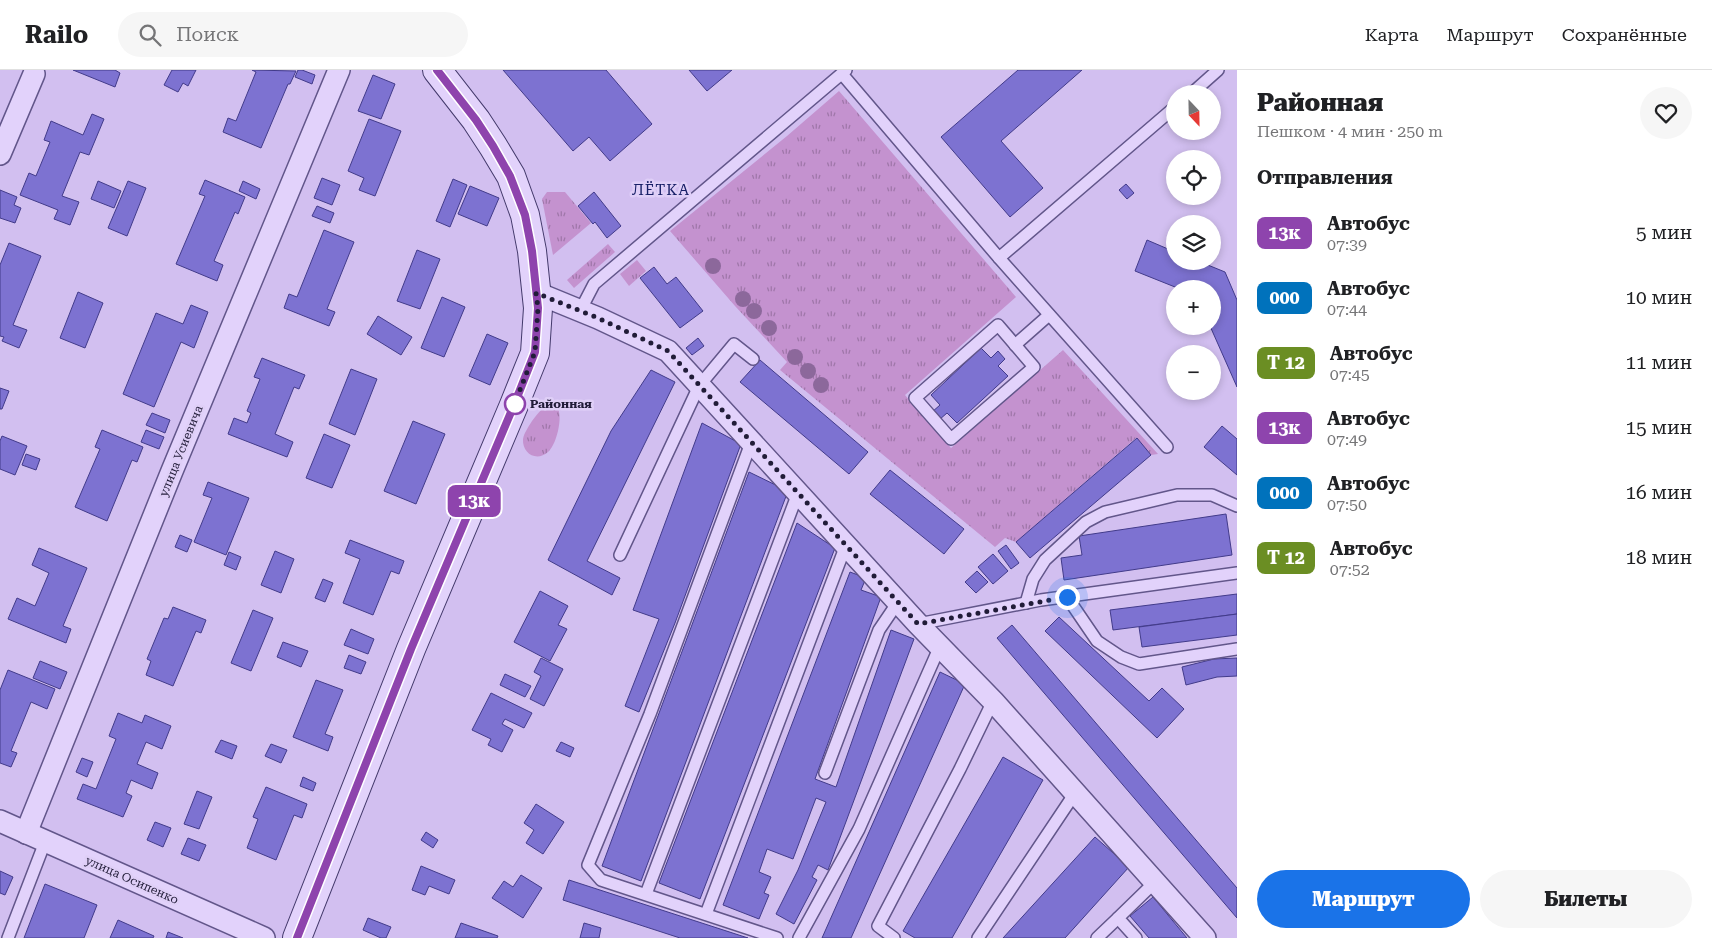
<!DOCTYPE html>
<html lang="ru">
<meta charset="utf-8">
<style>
:root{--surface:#fff;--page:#f6f6f6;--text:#202124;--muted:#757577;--line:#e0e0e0;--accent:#1a73e8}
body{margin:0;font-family:"Roboto Serif",serif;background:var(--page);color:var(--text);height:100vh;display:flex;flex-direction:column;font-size:19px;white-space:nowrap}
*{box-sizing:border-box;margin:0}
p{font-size:16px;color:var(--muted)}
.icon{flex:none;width:28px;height:28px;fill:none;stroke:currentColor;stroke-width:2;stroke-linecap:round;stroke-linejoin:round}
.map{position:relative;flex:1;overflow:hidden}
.panel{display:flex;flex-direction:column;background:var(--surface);width:475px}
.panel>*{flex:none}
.badge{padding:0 10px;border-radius:8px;font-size:18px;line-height:32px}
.needle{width:32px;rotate:158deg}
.controls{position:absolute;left:1166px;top:15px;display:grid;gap:10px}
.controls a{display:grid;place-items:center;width:55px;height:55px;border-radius:50%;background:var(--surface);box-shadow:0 2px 8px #0003;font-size:25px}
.you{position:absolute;width:25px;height:25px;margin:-12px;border:4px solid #fff;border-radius:50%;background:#1a73e8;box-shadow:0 0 0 8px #1a73e833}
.map>.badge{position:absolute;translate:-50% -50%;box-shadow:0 0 0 2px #fff}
h2{padding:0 20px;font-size:19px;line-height:45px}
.round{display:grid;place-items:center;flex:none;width:52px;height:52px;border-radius:26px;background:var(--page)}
.headline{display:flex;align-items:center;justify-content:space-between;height:85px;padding:0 20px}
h1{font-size:24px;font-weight:800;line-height:38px}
.primary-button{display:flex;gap:10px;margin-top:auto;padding:10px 20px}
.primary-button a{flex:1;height:58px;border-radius:30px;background:var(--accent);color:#fff;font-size:20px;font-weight:800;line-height:58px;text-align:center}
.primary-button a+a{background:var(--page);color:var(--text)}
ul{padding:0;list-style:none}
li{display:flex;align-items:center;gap:15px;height:65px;padding:0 20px}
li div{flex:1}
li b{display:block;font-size:19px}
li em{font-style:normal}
li .badge{min-width:55px;font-weight:700;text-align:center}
header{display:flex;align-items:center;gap:30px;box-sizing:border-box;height:70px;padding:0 25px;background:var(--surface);border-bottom:1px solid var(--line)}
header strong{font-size:24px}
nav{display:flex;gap:28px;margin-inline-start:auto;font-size:18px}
.search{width:350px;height:45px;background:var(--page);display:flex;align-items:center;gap:12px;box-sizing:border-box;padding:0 18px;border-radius:28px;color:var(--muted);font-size:19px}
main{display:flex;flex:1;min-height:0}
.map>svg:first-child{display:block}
.grass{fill:url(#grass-tufts)}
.building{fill:#7d72d1;stroke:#423b8a}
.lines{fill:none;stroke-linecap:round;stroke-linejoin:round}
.lane-casing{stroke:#62568a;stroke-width:14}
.street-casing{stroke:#62568a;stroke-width:24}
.secondary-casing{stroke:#43396b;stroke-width:30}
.lane{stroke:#e2d2fb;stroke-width:11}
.street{stroke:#e2d2fb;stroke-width:21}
.secondary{stroke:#e2d2fb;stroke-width:28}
.tree{fill:#8c689b}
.line-casing{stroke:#fff;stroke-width:11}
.line{stroke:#8e44ad;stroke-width:8}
.walk{stroke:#211c38;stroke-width:5;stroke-dasharray:0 9}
.stop-dot{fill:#fff;stroke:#8e44ad;stroke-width:2.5}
.labels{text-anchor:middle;stroke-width:5;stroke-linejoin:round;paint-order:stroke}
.stop-label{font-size:12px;font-weight:bold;fill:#211c38;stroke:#dfcff7;text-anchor:start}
.street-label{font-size:12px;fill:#211c38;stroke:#dfcff7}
.quarter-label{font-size:15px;letter-spacing:1px;fill:#182067;stroke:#dfcff7}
</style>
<header>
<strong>Railo</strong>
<div class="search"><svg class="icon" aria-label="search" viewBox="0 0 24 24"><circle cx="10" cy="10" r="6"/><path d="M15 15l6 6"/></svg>Поиск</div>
<nav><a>Карта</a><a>Маршрут</a><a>Сохранённые</a></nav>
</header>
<main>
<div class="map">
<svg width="1237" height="868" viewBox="0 0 1237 868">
<defs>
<pattern id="grass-tufts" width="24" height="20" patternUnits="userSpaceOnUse" patternTransform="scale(1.25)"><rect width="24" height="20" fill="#c492cf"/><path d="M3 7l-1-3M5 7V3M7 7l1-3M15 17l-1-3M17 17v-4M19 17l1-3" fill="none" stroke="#9f76a9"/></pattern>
</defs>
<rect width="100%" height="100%" fill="#d2bff0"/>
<g class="grass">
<path d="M839,21L1016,227L905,325L951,378L1063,280L1158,384L1151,385L1136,368L1016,472L1005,468L995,477L780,300L787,292L735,236L670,161L787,66Z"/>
<path d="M547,122H565L591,153L553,185L542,129Z"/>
<path d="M608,174L615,182L574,218L567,210Z"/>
<path d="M637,190L646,201L629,216L620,204Z"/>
<path d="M556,334C561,342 560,352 558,361C556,368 554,376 548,382C537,392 522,384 523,369C524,363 529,356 532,351C539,342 543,335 556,334Z"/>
</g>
<g class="building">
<path d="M73,0H115L120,3L115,17Z"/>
<path d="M172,0H196L188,16L183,13L178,22L164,15Z"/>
<path d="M252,0L296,1L290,14H288L261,78L223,62L228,48L236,51L256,2Z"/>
<path d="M298,0H302L315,5L312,14L295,7Z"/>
<path d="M503,0H606L652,54L610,91L589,67L573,81Z"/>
<path d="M689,0H732L707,21Z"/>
<path d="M1018,0H1082L1001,71L1043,118L1010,147L941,67Z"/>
<path d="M373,5L395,14L381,49L358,41Z"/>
<path d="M92,44L104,49L89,85L80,82L62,126L79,132L70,155L54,149L58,140L20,125L29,103L36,106L50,72L44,70L51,51L83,65Z"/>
<path d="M369,49L401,61L375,126L359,120L364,108L348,101Z"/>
<path d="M322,108L340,115L332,135L314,128Z"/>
<path d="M453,109L467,115L450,157L436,151Z"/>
<path d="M205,110L245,127L238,144L235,142L214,191L223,195L217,211L176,194L205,126L199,124Z"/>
<path d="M98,111L121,121L114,138L91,129Z"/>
<path d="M128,111L146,118L127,166L108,158Z"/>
<path d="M243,111L260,119L256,129L239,121Z"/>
<path d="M1126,114L1134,123L1127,129L1119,120Z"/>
<path d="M470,116L499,128L487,156L458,144Z"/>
<path d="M0,120L17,127L14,135L21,138L15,153L0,148Z"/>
<path d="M594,122L621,156L607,168L595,152L593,154L578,136Z"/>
<path d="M317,136L334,143L330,153L312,146Z"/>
<path d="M324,160L354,172L327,239L335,242L329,256L284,238L289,224L297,227Z"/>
<path d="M1147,170L1175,182V191H1198L1225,202L1237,230V317L1210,256H1212V219H1180L1135,201Z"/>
<path d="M9,173L41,186L13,255L27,260L19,278L2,271L4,267L0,266V195Z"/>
<path d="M417,180L440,189L420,239L397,231Z"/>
<path d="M654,197L667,214L676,207L703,241L680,258L640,208Z"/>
<path d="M78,222L103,233L85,278L60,268Z"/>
<path d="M442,227L465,237L444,287L421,278Z"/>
<path d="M191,235L208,242L194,278L181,272L154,337L123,324L156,243L183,254Z"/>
<path d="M378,246L412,267L401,285L367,264Z"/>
<path d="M487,264L508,273L490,315L469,306Z"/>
<path d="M698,268L704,276L692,285L686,278Z"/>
<path d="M981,278L991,288L998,281L1005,289L998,296L1008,306L957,353L947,343L939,350L932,342L940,335L931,325Z"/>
<path d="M262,288L305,305L299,319L294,317L275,364L293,372L287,387L228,364L234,348L247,353L251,343L247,341L260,309L254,307Z"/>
<path d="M760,290L868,382L849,404L740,312Z"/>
<path d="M351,299L377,309L355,365L329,354Z"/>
<path d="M651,300L675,312L587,491L620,508L612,525L548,490L611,361Z"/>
<path d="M0,318L9,321L2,339H0Z"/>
<path d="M152,343L170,350L165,363L146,355Z"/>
<path d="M413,351L445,364L416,434L384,421Z"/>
<path d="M702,353L741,374L675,553L639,642L625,636L659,549L633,540Z"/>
<path d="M1222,356L1237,369V405L1204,377Z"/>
<path d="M102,360L143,377L137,392L132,390L107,451L75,437L100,379L95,377Z"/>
<path d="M146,360L164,367L159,379L141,372Z"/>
<path d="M324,364L350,375L332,418L306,408Z"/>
<path d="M2,366L27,376L15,405L0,399V371Z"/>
<path d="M1137,368L1151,385L1030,488L1016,472Z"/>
<path d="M26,384L40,389L36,400L22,395Z"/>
<path d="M890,400L964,459L944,484L870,424Z"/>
<path d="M749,402L788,421L641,811L602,796Z"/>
<path d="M208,412L249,428L226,485L194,472L212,428L203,425Z"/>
<path d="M1226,444L1232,485L1064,510L1061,488L1082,485L1079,466Z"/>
<path d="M797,453L835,478L700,829L659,813Z"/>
<path d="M180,465L192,470L187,482L175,477Z"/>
<path d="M350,470L404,491L399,504L391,501L373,545L343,533L360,489L345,483Z"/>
<path d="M1006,475L1019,493L1011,499L998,481Z"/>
<path d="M39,478L87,498L63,556L71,559L66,573L8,549L17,528L35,536L49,503L32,495Z"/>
<path d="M275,481L294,489L281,523L261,515Z"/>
<path d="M229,482L241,487L236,500L224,495Z"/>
<path d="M993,484L1008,501L993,514L978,497Z"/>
<path d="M977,501L988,512L976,523L965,512Z"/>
<path d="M850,502L866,508L861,520L881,527L815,709L836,717L891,560L914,569L828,800L818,795L812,807L817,810L794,854L776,844L798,800L826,732L816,728L793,789L767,779L759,802L771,807L764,823L769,825L759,849L723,835Z"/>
<path d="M323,509L333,513L325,532L315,528Z"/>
<path d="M540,521L568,536L558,555L567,559L550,591L514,572Z"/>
<path d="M1237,524V544L1113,560L1110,540Z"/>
<path d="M173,537L206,550L201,563L196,561L173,616L146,605L151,591L147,589L164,548L168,549Z"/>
<path d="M253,540L273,548L251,601L231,593Z"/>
<path d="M1237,544V565L1142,577L1139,557Z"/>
<path d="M1059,547L1149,631L1162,618L1184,639L1157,668L1045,561Z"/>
<path d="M1012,555L1237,818V848L997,568Z"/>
<path d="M351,559L374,569L368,584L344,575Z"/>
<path d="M283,572L308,581L301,597L277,587Z"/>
<path d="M349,585L366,592L361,604L344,598Z"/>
<path d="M541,588L563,599L544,636L530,629L541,606L534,602Z"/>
<path d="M1237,588V606L1217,607L1186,615L1182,597L1214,589Z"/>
<path d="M40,591L67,602L60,619L33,608Z"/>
<path d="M8,600L55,619L47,639L31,632L11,681L17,683L11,697L0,693V620Z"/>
<path d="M940,602L965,614L851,868H822Z"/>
<path d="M505,604L531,616L525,627L500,615Z"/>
<path d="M316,610L343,620L325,664L333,667L328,681L293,667Z"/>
<path d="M491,623L532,643L524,658L505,649L502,654L513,660L502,682L488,675L491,669L472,660Z"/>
<path d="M118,643L142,653L145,645L171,656L162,679L146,672L137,694L158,703L152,719L131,710L126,723L132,726L123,747L77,729L83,714L96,719L116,669L109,666Z"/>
<path d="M221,670L237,676L232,689L215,682Z"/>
<path d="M561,672L574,678L570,687L556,681Z"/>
<path d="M271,674L287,680L281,693L265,686Z"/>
<path d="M1003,687L1043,710L952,868H915L903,861Z"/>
<path d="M82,688L93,692L87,707L76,702Z"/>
<path d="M303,707L316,713L313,721L300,716Z"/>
<path d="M266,717L307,734L302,748L294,745L276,790L247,778L258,749L253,747Z"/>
<path d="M197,721L212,727L199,759L184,754Z"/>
<path d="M536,734L564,752L543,784L526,773L534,760L524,753Z"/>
<path d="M155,752L171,758L163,777L147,770Z"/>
<path d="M426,762L438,770L433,778L421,770Z"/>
<path d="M1095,767L1129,797L1065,868H1003Z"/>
<path d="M188,768L206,775L199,791L181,784Z"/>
<path d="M421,796L455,810L449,824L429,816L425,825L412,820Z"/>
<path d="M0,801L13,807L5,825L0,823Z"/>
<path d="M521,805L542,818L523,848L492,828L504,811L513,817Z"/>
<path d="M569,810L748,868H680L563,830Z"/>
<path d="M45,814L97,835L84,868H24Z"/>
<path d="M1153,827L1187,868H1149L1130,846Z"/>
<path d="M368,848L391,857L386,868H381L363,860Z"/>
<path d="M118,850L154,866L153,868H110Z"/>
<path d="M461,853L498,866L497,868H455Z"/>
<path d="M584,853L601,858L599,868H580Z"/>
<path d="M168,862L183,868H166Z"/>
</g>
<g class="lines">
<g class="lane-casing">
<g id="lane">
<path d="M842,4L999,188L1167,377"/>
<path d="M1191,24L1218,0"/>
<path d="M999,188L1175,37"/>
<path d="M580,241L594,214L846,0"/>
<path d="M998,255L1034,297L951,369L915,328Z"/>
<path d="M1015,275L1049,245"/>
<path d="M751,373L650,644L588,795L601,810L777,868"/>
<path d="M620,485L699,316L734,274L753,289"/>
<path d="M1067,527L1097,571L1121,587L1139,594L1237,579"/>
<path d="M1026,533L1033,509L1045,490L1086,452L1105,442L1177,425H1212L1237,436"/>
<path d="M918,554L1041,530L1237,503"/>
<path d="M825,703L879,560L898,532"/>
<path d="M646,824L798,423"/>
<path d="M706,844L846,475"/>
<path d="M8,868L45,772"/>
<path d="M799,868L859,759L940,576"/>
<path d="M894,868L878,856L960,699L993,631"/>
<path d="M978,868L1075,723"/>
<path d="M1097,868L1118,848"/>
<path d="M1136,868L1118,848L1155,812"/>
</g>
</g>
<g class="street-casing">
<g id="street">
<path d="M0,84L34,4"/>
<path d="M537,223L598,248L668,281L918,554L993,631L1205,868"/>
<path d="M0,751L264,868"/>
<path d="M26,763L172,401L339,0"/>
</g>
</g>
<g class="secondary-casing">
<path id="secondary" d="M297,868L411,579L514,335L535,283L538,238L532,181L525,145L511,106L493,76L476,50L437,0"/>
</g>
<use href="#lane" class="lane"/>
<use href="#street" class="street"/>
<use href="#secondary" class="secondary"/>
</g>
<g class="tree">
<circle cx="713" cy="196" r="8"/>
<circle cx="743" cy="229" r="8"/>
<circle cx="754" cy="241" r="8"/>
<circle cx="769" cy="258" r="8"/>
<circle cx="795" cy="287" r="8"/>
<circle cx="808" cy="301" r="8"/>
<circle cx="821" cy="315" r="8"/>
</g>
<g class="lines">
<g class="line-casing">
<path id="line" d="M297,868L411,579L514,335L535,282L538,238L532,181L525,145L510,106L493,76L476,50L437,0"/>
</g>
<use href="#line" class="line"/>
<path class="walk" d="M515,334L514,335L535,282L538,238L536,223L598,248L668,281L918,554L1067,527"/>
</g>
<circle class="stop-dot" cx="515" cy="334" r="10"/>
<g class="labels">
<g class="stop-label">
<text x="530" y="338">Районная</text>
</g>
<g class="street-label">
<text transform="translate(181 381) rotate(-68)" y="4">улица Усиевича</text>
<text transform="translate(132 810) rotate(24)" y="4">улица Осипенко</text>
</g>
<g class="quarter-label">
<text x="661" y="125">ЛЁТКА</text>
</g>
</g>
</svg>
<div class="controls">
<a><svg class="needle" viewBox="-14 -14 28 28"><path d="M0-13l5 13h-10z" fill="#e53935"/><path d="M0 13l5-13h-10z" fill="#757577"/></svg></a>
<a><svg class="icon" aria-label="locate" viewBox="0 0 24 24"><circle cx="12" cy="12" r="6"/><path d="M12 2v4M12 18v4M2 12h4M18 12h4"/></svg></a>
<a><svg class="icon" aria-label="layers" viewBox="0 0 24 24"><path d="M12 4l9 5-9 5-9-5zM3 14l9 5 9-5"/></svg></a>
<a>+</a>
<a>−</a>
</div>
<div class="you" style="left:1067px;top:527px"></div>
<b class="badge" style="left:474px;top:431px;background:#8e44ad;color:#fff">13к</b>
</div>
<section class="panel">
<div class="headline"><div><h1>Районная</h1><p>Пешком · 4 мин · 250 m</p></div><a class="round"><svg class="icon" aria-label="heart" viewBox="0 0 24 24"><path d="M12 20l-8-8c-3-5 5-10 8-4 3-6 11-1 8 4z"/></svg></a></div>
<h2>Отправления</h2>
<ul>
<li><span class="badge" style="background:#8e44ad;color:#fff">13к</span><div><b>Автобус</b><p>07:39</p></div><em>5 мин</em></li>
<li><span class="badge" style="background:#0072bc;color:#fff">000</span><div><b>Автобус</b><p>07:44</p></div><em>10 мин</em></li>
<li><span class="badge" style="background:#6b8e23;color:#fff">Т 12</span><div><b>Автобус</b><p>07:45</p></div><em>11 мин</em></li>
<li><span class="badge" style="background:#8e44ad;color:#fff">13к</span><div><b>Автобус</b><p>07:49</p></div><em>15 мин</em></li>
<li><span class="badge" style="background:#0072bc;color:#fff">000</span><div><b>Автобус</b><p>07:50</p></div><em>16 мин</em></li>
<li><span class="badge" style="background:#6b8e23;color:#fff">Т 12</span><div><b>Автобус</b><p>07:52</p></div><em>18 мин</em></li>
</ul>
<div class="primary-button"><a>Маршрут</a><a>Билеты</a></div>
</section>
</main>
